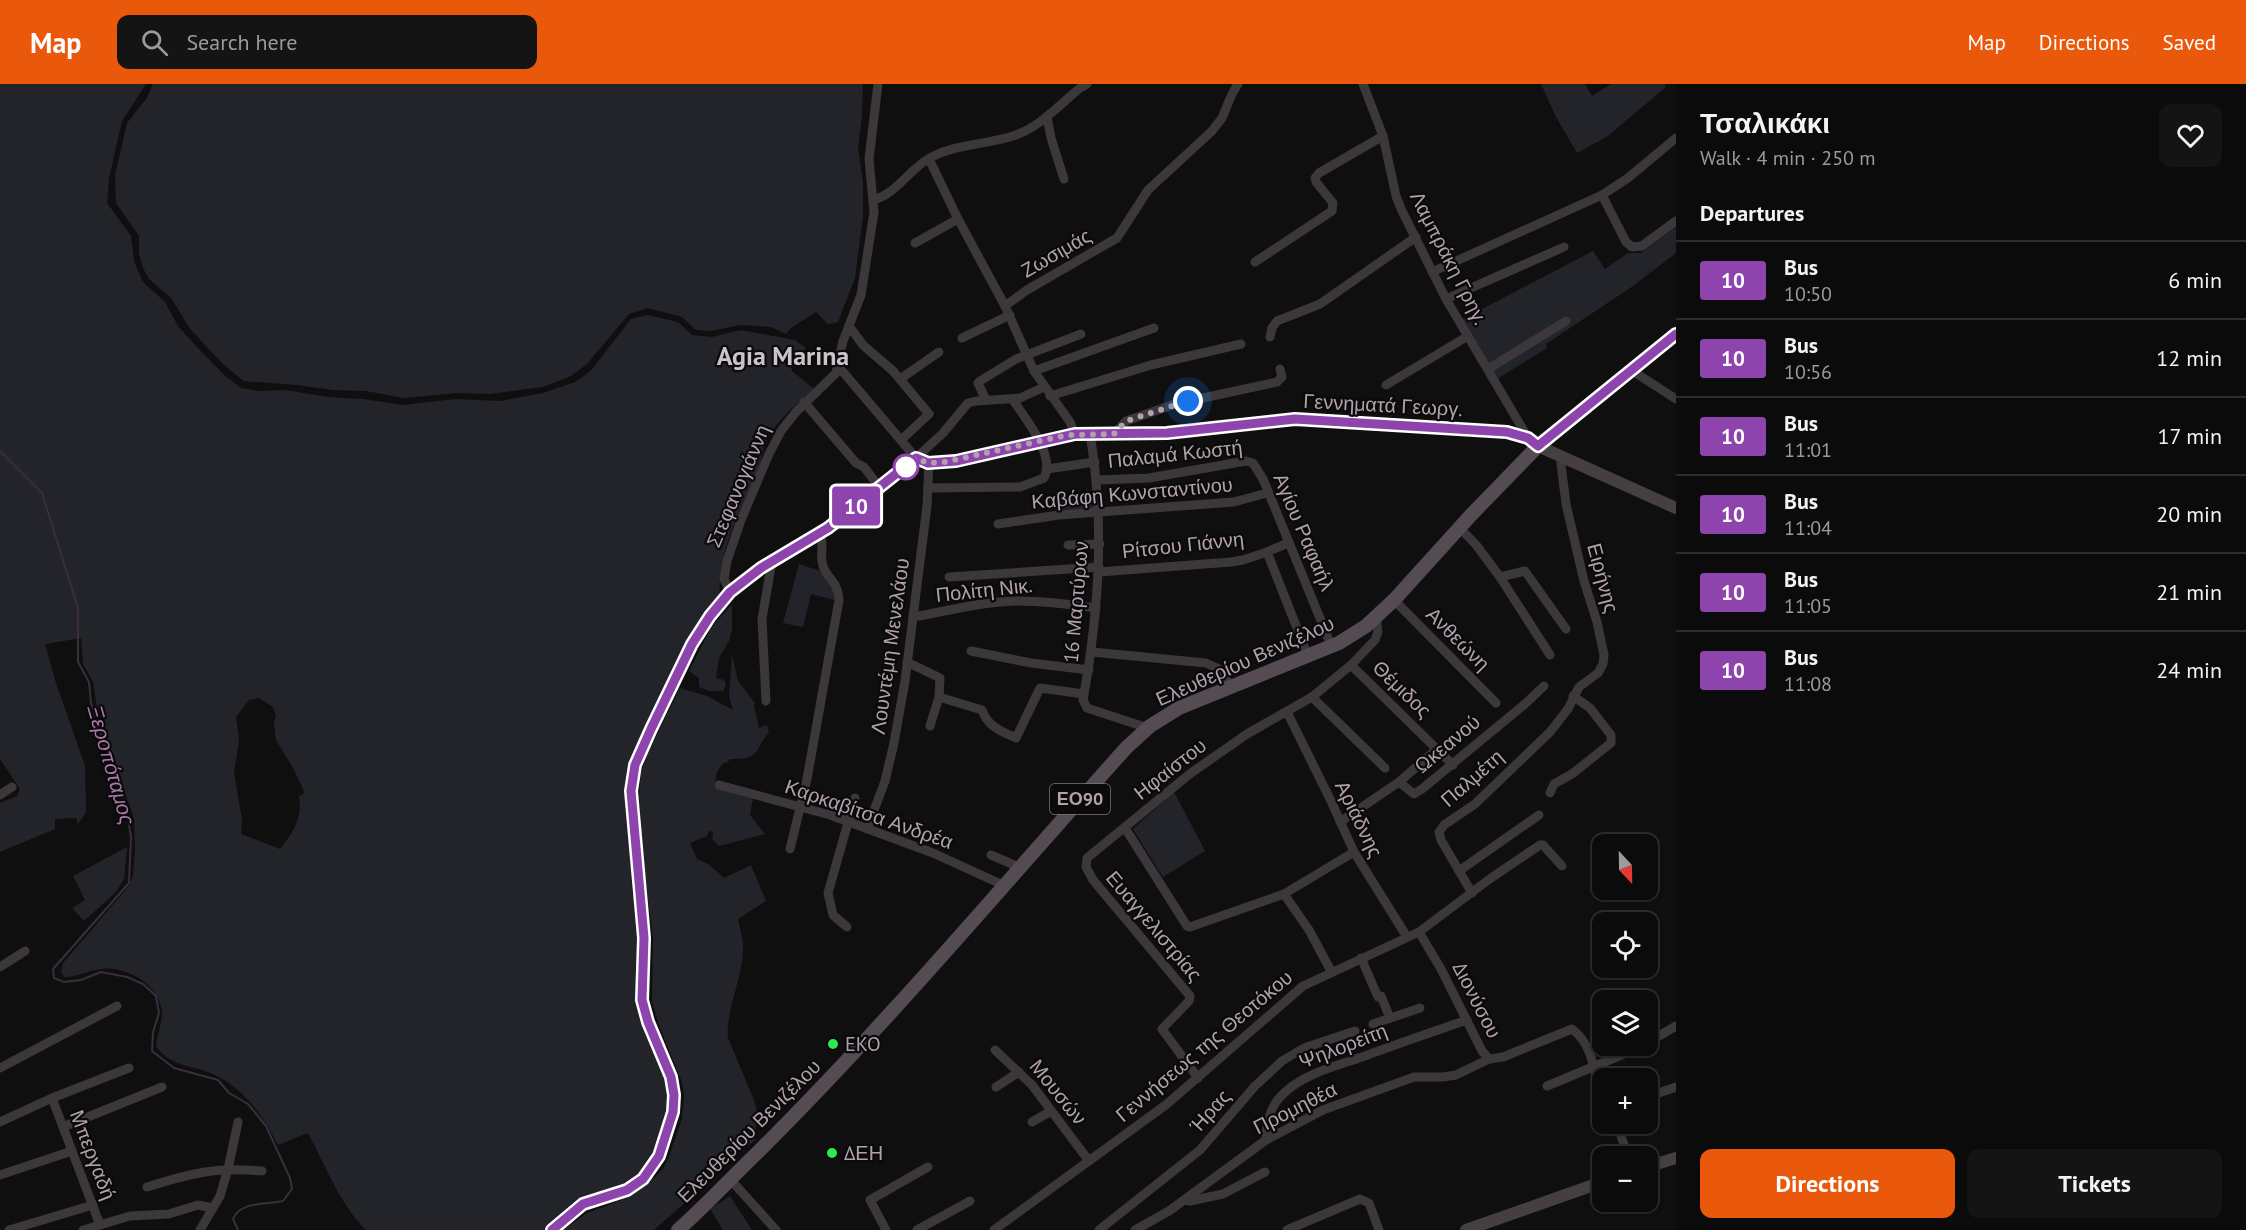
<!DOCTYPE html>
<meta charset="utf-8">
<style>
:root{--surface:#0c0b0c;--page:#151415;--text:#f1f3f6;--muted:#9a9b9d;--line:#2c2b2d;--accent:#ea580c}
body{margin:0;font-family:"PT Sans",sans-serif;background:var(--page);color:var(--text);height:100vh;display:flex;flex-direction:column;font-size:22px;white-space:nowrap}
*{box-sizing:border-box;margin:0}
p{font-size:20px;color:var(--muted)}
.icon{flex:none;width:33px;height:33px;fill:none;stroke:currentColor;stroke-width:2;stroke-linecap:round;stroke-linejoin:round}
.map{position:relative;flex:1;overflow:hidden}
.sheet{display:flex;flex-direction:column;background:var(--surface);width:570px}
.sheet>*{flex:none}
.badge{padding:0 12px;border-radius:4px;font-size:21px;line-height:39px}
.needle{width:39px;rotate:158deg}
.tools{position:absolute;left:1592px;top:750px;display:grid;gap:12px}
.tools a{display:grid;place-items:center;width:66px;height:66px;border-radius:12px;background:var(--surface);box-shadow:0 2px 4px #0004,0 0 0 2px var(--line);font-size:30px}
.you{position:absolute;width:30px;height:30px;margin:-15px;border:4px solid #fff;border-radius:50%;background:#1a73e8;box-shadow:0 0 0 9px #1a73e833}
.map>.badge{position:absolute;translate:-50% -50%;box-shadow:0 0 0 3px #fff}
h2{padding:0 24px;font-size:22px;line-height:54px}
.round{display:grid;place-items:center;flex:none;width:63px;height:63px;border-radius:12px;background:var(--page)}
.head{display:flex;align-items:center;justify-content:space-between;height:102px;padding:0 24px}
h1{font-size:28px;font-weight:800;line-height:45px}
.cta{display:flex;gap:12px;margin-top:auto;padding:12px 24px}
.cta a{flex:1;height:69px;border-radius:12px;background:var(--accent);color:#fff;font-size:24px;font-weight:800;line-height:69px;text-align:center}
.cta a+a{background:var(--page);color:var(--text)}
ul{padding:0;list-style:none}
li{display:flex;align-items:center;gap:18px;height:78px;padding:0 24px;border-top:2px solid var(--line)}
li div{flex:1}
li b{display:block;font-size:22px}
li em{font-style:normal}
li .badge{min-width:66px;font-weight:700;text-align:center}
header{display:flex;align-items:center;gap:36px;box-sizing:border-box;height:84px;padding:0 30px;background:var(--accent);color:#fff}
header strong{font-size:28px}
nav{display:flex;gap:33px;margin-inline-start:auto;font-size:21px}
.search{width:420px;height:54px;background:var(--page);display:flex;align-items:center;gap:15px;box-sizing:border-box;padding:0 21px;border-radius:12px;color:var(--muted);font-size:22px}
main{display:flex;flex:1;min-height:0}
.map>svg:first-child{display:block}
.green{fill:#22242a;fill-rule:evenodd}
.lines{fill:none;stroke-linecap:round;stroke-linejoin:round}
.stream{stroke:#3c2d3d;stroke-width:2}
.street{stroke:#3c373a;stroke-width:9}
.secondary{stroke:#453e43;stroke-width:12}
.primary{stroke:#544c52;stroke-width:14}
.line-casing{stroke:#fff;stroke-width:14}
.line{stroke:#8e44ad;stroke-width:9}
.walk{stroke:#b1a1ad;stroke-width:6;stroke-dasharray:0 10.8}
.stop-dot{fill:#fff;stroke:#8e44ad;stroke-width:3}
.poi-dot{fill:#2fe950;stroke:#0b0a0b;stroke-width:2}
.labels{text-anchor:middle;stroke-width:4.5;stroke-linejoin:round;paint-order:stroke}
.shield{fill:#0b0a0b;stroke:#7f747c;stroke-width:1.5}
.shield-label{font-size:18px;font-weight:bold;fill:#b1a1ad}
.street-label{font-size:20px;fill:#b1a1ad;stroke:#0b0a0b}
.poi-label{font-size:20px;fill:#b1a1ad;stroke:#0b0a0b;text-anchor:start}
.water-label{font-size:21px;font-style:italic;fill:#aa78ab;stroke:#0b0a0b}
.district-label{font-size:26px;font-weight:bold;fill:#cdc1ca;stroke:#0b0a0b}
</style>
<header>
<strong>Map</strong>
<div class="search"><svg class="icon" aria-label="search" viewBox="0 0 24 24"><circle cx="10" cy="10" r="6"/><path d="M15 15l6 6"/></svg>Search here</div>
<nav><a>Map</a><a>Directions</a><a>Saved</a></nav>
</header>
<main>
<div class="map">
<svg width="1676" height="1146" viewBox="0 0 1676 1146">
<rect width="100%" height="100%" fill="#100f10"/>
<g class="green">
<path d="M0,0H146L122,37L109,94L107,119L131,152L134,177L143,198L165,218L178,242L197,263L224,291L241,304L260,307L285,306L328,313L363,315L403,321L456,315L500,317L543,309L575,298L583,293L592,285L631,235L647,231L678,238L692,251L712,253L741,246L795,256L806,264L791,283L792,287L814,305C798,319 781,333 769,351C763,361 762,375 758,386C741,426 716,469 720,513L627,689L625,706L629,736L632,808L636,824L640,892L667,993L670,1020L661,1055L646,1087L623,1103L576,1119L544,1146H366C339,1119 326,1082 308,1049L278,1061C264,1033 246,1007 217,992C197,981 170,984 156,962C157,951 162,940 162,929C161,901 126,881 100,885C87,887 77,893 64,893L61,887L63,879L129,802L133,791L135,768L134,735L98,631L93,598L83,580L81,554L45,560L55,596L85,682L86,729L78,740L76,734L55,735V745L0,768V719L17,712L20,705L0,675ZM259,614L273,623L276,631L274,638L276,656L292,682L305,709L299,712C303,734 293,749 280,765L241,750L242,736L234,689L239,656L236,633L249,616Z"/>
<path d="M153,0H863L862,32L858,64L863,98V133L855,194L838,238L828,240L816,228L791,244L786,250L771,243L740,241L711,247L696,246L682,233L648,224L629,230L587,280L571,292L543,303L490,310L456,309L404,314L366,307L333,306L297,301L244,297L224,281L190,245L172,215L149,195L143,184L139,170V152L116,119L115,91L127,39L147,14Z"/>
<path d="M1541,0H1585L1592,12L1611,0H1664L1666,3L1608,52L1577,69L1556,33Z"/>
<path d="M1676,143V169L1633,202L1546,260L1547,264L1497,295L1461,236L1593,167L1605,185L1628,169H1641Z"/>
<path d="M1094,409V424L1062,426L1060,412Z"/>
<path d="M799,480L823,488L835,508L834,516L811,510L803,543L783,539Z"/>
<path d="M732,520V545L729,557L719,574L716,594L724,596L726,601L723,607H710L699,603V594L689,587L711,544Z"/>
<path d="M732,570L738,597L755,619L754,622L759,644L767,641L769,648C753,668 761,675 730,675L728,678L723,679L717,688L714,703L753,713L750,731L765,750L719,762L712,755L713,748L709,747L707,752L690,759L697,775L708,780L724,794L751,781L766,817L738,835C740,845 744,857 743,867C742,895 725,929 728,954L754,1016L757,1028L755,1056L748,1062L738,1064L687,1117L654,1146H563L587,1129L627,1114L646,1102L663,1085L668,1075L682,1035L684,1011L682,998L660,944L652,918L653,854L643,775L639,711L641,689L647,671L680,604L707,612L733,626L729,612Z"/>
<path d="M1174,708L1205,767L1163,793L1133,745Z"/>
<path d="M127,763L124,795L116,808L84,837L72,824L85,816L73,792Z"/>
<path d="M730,1112L752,1146H723L710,1125Z"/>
</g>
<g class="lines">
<path class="stream" d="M0,367L42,409L78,524V578L89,598L91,619L107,670L125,716L131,753L129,799L53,885L54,894L64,898L81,896L101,888L127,893L143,900L156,912L159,929L153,948L152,967L174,984L218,996L229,1009L248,1020L266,1042L290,1094L292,1105L283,1117C267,1121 240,1117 233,1135L238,1146"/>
<g class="street">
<path d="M1363,0L1383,52L1396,112L1402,127L1446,215L1528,354"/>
<path d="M1047,33L1051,54L1064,95"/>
<path d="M929,75L958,135L1005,222L1034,287L1070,338L1075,350"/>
<path d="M1602,111L1626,158L1632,163L1642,162L1676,137"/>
<path d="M873,116C896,110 908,87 928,75C954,60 985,61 1013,52C1040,43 1058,22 1080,4L1087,0"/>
<path d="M915,159L958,135"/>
<path d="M1255,178L1332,127L1333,119L1316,98L1315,94L1319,89L1383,52"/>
<path d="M1432,188L1602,111L1628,94L1676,54"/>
<path d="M1446,215L1564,163"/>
<path d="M1005,222L1027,206L1117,154L1148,106L1212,47L1222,34L1232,10L1238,0"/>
<path d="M849,242L863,261L893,287L929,330L901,356"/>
<path d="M1270,253L1272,244L1277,237L1320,220L1416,153"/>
<path d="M962,254L1010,231"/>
<path d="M838,282L916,374L943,349L968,319L976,317L1020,314L1044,303"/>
<path d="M1488,285L1566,237"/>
<path d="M1631,286L1676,315"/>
<path d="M1034,287L1154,244"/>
<path d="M900,295L939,268"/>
<path d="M1386,301L1468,252"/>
<path d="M1050,312L1151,281L1241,260"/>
<path d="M986,316L978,299L980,297L1016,275L1081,250"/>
<path d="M804,318L856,379L864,383L880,404"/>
<path d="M1090,350C1105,440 1099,526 1083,616L1087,624L1148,644"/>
<path d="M1114,350L1126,337L1175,320L1277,298L1282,293L1280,285"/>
<path d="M1047,385L1095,378"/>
<path d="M1098,396L1149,394L1246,377L1253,379L1263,395L1331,561"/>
<path d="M928,404L1020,403L1044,394C1056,371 1025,334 1013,316"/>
<path d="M998,440L1059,431L1234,418L1267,409"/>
<path d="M1460,444L1477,462L1500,493L1525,487L1566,545"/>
<path d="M1068,461L1100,460"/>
<path d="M1267,468L1288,459"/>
<path d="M1099,488L1231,478L1243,476L1267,468L1308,572"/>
<path d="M949,493L1099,483"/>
<path d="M1500,493L1550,571"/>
<path d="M730,508L724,495L727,477L741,436L769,370L781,347L796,328L836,289L843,257L861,211L874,128L869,75L878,0"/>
<path d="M1394,516L1496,619"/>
<path d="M913,533C947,527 981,518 1016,517C1043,517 1069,520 1096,524"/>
<path d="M971,567L1031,579L1089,586"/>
<path d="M1092,568L1206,579L1221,586L1231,603"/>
<path d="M907,578L940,594L939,613L930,642"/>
<path d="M1351,581L1453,681"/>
<path d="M939,613L982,626C988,643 1001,647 1016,654L1040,604L1084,610"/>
<path d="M1312,613L1385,684"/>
<path d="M766,617L762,535L772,477"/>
<path d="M1287,628L1331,717L1354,768L1407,853"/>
<path d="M1399,698L1437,665"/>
<path d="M719,701L830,731L933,769L1003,801"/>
<path d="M1550,709L1554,700L1572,690L1611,659V651L1590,624L1573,612"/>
<path d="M0,711L12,703"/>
<path d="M1340,738L1399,698L1414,710L1422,705L1525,620L1544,602"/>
<path d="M1125,744L1187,842L1190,843L1284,810L1354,768"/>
<path d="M867,745L885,697L894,659L905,597L927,422L929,379"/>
<path d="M790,765L807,695L839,516C838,497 828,496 823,482C819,471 825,460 820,449"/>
<path d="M991,771L1019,783"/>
<path d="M1459,787L1539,731"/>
<path d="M1472,809L1441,756L1439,748L1444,741L1475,720L1550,648L1568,625L1579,603L1598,589L1603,580L1604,571L1597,538L1584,497L1566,420L1560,372"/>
<path d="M1284,810L1309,846L1331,887"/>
<path d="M847,843L833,831L828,809L855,714"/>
<path d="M1419,848L1441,885L1482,967L1489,975L1503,973L1572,945C1596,963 1594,995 1602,1020"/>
<path d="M1361,874L1378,913L1381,912L1390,934"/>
<path d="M0,883L25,867"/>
<path d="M1373,940L1420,924"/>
<path d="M1647,959L1676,942"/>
<path d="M995,966L1032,1001L1089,1077"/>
<path d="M0,984L117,922"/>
<path d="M1198,994L1162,945L1189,917L1190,912L1093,796L1086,783L1087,774L1191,689L1247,650L1312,613L1351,581L1375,556L1378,548L1376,533"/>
<path d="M1547,1002L1643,962"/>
<path d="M996,1003L1019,988"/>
<path d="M1647,1013L1676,1003"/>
<path d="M52,1014L129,984"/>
<path d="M0,1038L52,1014L100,1141"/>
<path d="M1032,1038L1051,1027"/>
<path d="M1617,1040L1628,1072"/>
<path d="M63,1043L162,1003"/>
<path d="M1266,1056C1266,1039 1270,1022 1283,1010C1303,990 1336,982 1362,973C1397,960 1432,948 1467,936"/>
<path d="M0,1091L72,1067"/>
<path d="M730,1095L776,1146"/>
<path d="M147,1103C192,1089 215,1083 262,1087"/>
<path d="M1185,1116L1190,1117L1223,1110L1265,1088"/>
<path d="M9,1146L93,1121"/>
<path d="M83,1146L130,1132L169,1130L198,1121L213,1124"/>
<path d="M200,1146L220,1112L228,1085L238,1038"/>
<path d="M886,1146L870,1116L928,1083"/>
<path d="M917,1146L970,1117"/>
<path d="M994,1146L1167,1020L1303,902L1419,848L1491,794L1540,761H1543L1562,782"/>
<path d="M1099,1146L1200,1066L1255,1002L1282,977L1304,964L1355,947"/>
<path d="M1135,1146L1169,1127L1266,1056L1323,1026L1414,993H1443L1456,991L1489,975"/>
<path d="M1287,1146L1360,1115L1369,1119L1379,1146"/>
</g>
<g class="secondary">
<path d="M1647,1083L1676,1074"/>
<path d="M552,1146L581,1122L627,1106L643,1095L659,1072L673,1028L674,1007L671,993L648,938L642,916L644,858L631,707L635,681L651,645L692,560L710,532L730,508L761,484L828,444L916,374L929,379L956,377L1075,350L1167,349L1295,335L1507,348L1528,354L1538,362L1676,424"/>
<path d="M1466,1146L1602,1098"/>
</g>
<path class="primary" d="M678,1146C705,1122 730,1095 756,1070C886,941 1004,800 1126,664L1150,642L1179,624L1339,559L1366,542L1394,516L1471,431L1538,362L1676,250"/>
</g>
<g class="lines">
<g class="line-casing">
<path id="line" d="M552,1146L583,1120L627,1106L643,1095L659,1072L673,1028L674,1011L671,993L648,938L642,916L644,854L631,707L635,681L651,645L692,560L710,532L730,508L761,484L828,444L916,374L928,379L956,377L1075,350L1167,349L1295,335L1507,348L1528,354L1538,362L1676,250"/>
</g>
<use href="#line" class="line"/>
<path class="walk" d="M906,383L916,374L928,379L945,378L1067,351L1114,350L1126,337L1188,317"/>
</g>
<circle class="stop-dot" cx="906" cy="383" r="12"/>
<g class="poi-dot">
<circle cx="833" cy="960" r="6"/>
<circle cx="832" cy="1069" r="6"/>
</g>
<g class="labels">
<rect class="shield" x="1050" y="700" width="60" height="30" rx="4.5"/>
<g class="shield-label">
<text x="1080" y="721">ΕΟ90</text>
</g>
<g class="street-label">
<text transform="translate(1056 169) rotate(-30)" y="7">Ζωσιμάς</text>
<text transform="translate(1449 174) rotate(63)" y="7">Λαμπράκη Γρηγ.</text>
<text transform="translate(1383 321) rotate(3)" y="7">Γεννηματά Γεωργ.</text>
<text transform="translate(1175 370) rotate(-6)" y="7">Παλαμά Κωστή</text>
<text transform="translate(738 402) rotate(-67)" y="7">Στεφανογιάννη</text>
<text transform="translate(1132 409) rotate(-5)" y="7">Καβάφη Κωνσταντίνου</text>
<text transform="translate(1304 448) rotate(67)" y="7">Αγίου Ραφαήλ</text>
<text transform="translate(1183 461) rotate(-6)" y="7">Ρίτσου Γιάννη</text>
<text transform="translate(1603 494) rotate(75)" y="7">Ειρήνης</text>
<text transform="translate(984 506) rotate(-6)" y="7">Πολίτη Νικ.</text>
<text transform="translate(1076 518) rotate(-85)" y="7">16 Μαρτύρων</text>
<text transform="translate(1458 555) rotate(45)" y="7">Ανθεώνη</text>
<text transform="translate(890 562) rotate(-82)" y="7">Λουντέμη Μενελάου</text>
<text transform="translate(1245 577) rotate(-24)" y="7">Ελευθερίου Βενιζέλου</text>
<text transform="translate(1402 605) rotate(44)" y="7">Θέμιδος</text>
<text transform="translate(1447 660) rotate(-40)" y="7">Ωκεανού</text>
<text transform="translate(1170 685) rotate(-38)" y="7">Ηφαίστου</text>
<text transform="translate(1472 694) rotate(-41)" y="7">Παλμέτη</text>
<text transform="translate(869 730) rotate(19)" y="7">Καρκαβίτσα Ανδρέα</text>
<text transform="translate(1359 735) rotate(64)" y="7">Αριάδνης</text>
<text transform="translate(1154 842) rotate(50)" y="7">Ευαγγελιστρίας</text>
<text transform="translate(1477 916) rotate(63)" y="7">Διονύσου</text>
<text transform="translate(1204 962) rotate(-40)" y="7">Γεννήσεως της Θεοτόκου</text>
<text transform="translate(1343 962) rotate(-21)" y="7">Ψηλορείτη</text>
<text transform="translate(1058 1008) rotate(51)" y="7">Μουσών</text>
<text transform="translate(1295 1024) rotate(-27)" y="7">Προμηθέα</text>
<text transform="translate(1210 1027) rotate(-48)" y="7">Ήρας</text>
<text transform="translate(749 1047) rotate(-45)" y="7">Ελευθερίου Βενιζέλου</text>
<text transform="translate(93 1071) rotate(69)" y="7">Μπεργαδή</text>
</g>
<g class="poi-label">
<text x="845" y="967">EKO</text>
<text x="844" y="1076">ΔΕΗ</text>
</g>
<g class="water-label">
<text transform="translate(111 681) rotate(74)" y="7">Ξεροπόταμος</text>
</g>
<g class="district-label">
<text x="783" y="281">Agia Marina</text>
</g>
</g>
</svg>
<div class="tools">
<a><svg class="needle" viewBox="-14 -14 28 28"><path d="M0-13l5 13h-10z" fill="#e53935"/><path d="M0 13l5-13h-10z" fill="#9a9b9d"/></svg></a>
<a><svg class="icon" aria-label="locate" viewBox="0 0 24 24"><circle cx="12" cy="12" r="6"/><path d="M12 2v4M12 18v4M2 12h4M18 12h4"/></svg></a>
<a><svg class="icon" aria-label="layers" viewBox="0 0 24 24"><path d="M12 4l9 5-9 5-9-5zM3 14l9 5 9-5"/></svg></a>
<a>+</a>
<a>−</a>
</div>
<div class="you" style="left:1188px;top:317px"></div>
<b class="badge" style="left:856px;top:422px;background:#8e44ad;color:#fff">10</b>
</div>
<section class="sheet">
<div class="head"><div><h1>Τσαλικάκι</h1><p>Walk · 4 min · 250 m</p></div><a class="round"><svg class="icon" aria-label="heart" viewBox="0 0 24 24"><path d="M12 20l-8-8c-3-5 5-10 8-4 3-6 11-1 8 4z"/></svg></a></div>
<h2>Departures</h2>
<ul>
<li><span class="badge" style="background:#8e44ad;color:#fff">10</span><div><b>Bus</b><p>10:50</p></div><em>6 min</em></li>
<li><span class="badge" style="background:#8e44ad;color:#fff">10</span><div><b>Bus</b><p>10:56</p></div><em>12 min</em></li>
<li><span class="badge" style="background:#8e44ad;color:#fff">10</span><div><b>Bus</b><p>11:01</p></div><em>17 min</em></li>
<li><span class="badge" style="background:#8e44ad;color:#fff">10</span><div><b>Bus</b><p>11:04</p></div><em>20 min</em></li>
<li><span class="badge" style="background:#8e44ad;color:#fff">10</span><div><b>Bus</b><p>11:05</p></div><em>21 min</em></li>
<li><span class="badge" style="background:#8e44ad;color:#fff">10</span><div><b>Bus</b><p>11:08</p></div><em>24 min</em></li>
</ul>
<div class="cta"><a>Directions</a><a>Tickets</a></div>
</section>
</main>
